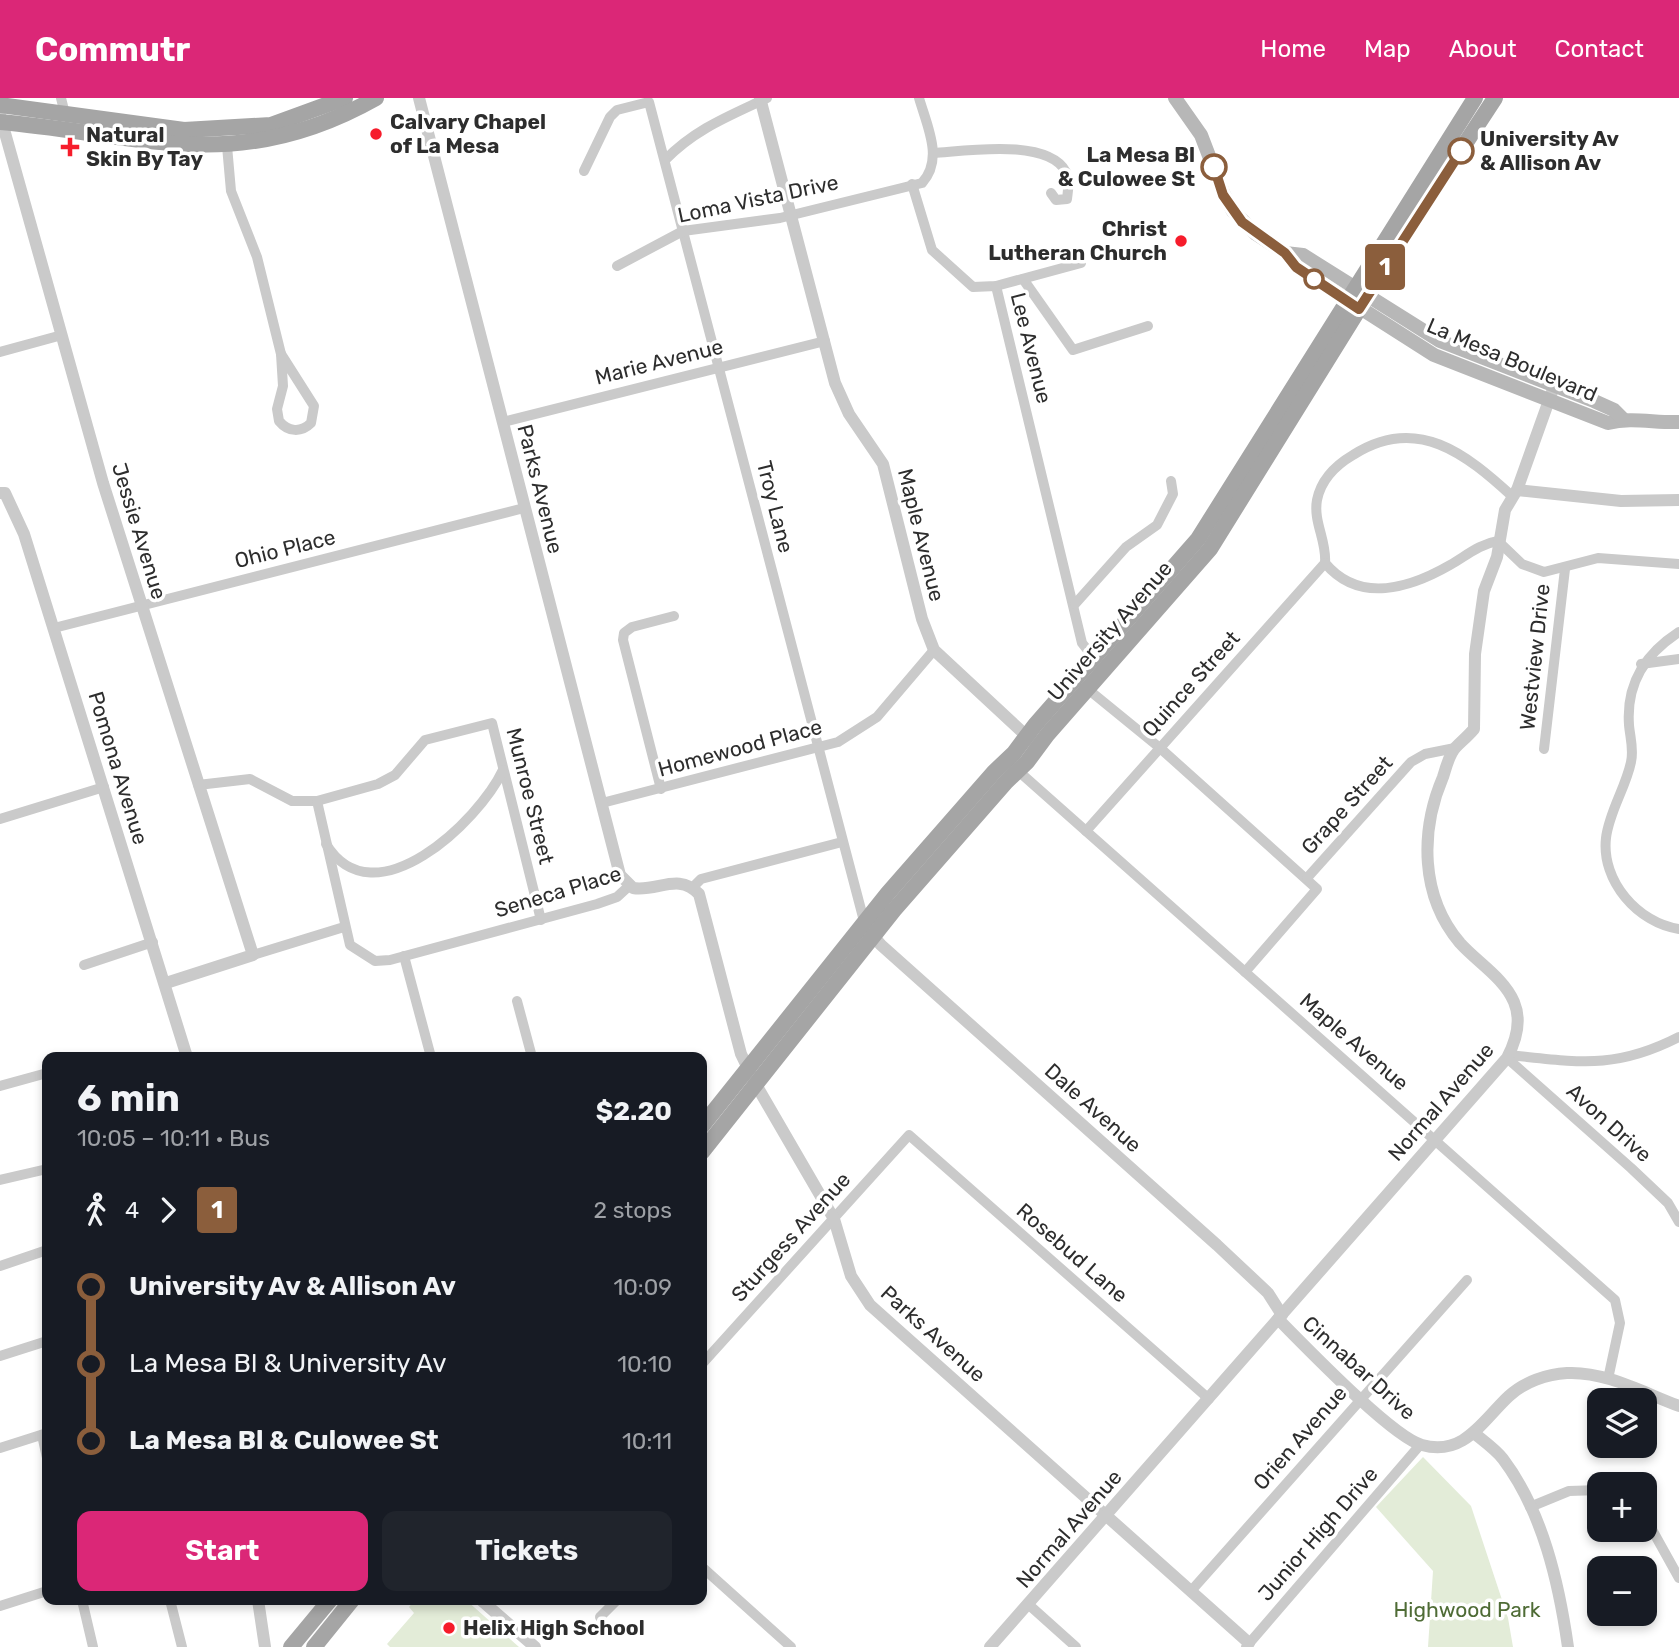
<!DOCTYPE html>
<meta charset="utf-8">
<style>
:root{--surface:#171b24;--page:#20242c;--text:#f1f3f6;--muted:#9ea1a6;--accent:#db2777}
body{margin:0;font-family:Rubik,sans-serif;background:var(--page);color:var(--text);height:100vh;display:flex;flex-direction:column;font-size:26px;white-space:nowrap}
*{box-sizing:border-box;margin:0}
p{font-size:23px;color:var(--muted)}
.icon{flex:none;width:38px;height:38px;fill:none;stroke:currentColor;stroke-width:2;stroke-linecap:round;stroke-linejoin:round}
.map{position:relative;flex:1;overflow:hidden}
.sheet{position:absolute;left:42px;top:954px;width:665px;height:553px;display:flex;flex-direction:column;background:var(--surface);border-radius:14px;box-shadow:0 4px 10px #0003}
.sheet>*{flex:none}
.badge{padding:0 14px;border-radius:5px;font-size:24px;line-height:46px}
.fabs{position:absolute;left:1587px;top:1290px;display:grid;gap:14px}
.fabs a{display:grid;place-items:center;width:70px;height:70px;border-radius:14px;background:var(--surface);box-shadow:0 4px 10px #0003;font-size:35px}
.map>.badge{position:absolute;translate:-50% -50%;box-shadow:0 0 0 4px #fff}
.legs{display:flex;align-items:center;gap:10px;height:77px;padding:0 35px;font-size:23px}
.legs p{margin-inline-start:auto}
.overview{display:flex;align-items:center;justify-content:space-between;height:119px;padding:0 35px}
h1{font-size:38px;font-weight:700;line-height:52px}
.cta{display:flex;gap:14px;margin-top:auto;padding:14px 35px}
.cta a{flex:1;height:80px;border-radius:14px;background:var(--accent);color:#fff;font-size:28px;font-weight:700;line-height:80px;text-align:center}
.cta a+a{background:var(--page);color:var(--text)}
ul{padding:0 35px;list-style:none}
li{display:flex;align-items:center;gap:24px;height:77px;font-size:26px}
li i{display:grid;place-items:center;width:10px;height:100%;margin:0 9px;background:currentColor}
li i::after{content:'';width:18px;height:18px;margin:-9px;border:5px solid;border-radius:50%;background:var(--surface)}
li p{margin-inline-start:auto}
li:first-child i{background:linear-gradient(#0000 50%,currentColor 0)}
li:last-child i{background:linear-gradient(currentColor 50%,#0000 0)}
header{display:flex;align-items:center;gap:42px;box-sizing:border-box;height:98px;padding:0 35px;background:var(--accent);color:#fff}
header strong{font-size:33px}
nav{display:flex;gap:38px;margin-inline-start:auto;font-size:24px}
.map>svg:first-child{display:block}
.green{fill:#e3ecd8}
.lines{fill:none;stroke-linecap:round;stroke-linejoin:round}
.minor{stroke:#cacaca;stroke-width:10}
.tertiary{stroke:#cacaca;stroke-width:12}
.secondary{stroke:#b7b7b7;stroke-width:14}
.primary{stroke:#a5a5a5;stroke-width:16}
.line-1-casing{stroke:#fff;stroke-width:16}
.line-1{stroke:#8b5e3c;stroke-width:10}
.poi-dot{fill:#f61c2b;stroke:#fff;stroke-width:2.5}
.stop-1-dot{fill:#fff;stroke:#8b5e3c;stroke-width:3.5}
.labels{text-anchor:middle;stroke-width:7;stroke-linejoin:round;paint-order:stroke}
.poi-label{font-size:21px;font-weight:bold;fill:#2d2d2d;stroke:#fff;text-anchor:start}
.stop-label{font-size:21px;font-weight:bold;fill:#2d2d2d;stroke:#fff;text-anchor:start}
.street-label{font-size:21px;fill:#2d2d2d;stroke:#fff}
.park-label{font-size:21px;fill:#4f6c36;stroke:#fff}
</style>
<header>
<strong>Commutr</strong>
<nav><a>Home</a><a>Map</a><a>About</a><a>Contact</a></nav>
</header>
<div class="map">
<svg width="1679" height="1549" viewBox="0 0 1679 1549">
<rect width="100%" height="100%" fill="#fff"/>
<g class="green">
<path d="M1423,1359L1471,1408L1508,1520L1513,1549H1428L1433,1473L1376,1409Z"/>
<path d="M415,1502H466L519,1549H390L387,1546L414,1515L409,1509Z"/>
</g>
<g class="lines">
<g class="minor">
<path d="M61,0L65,16"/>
<path d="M227,48L231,93L257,159L281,256"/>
<path d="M934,55C966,53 1048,40 1066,74C1070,83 1068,92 1067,101L1056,102L1051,95"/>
<path d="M665,62C695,31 729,18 767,0"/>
<path d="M584,73L610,19L617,12L649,4L864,823"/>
<path d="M912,86L932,152L973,189L996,188L1081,165"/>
<path d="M617,168L683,133L780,120L922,85C944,61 927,28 919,0"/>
<path d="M1023,181L1073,252L1148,228"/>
<path d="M996,188L1082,545L1097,564"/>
<path d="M0,254L62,237"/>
<path d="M281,256L314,308L311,325C301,335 288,334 279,323L277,311L283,288Z"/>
<path d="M503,324L825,243"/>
<path d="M1513,399C1466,356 1417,316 1353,357C1336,367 1321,382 1317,402C1313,424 1327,443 1325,465C1359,506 1410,490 1450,467C1466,458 1479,446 1498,443L1522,466L1544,474L1598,460L1679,466"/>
<path d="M1075,506L1126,449L1157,427L1173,396L1171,383"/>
<path d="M54,530L524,410"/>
<path d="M1679,534C1645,556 1626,585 1629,627C1630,639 1634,651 1631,664C1626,689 1609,714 1606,740C1601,783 1638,825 1679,831"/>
<path d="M1641,566L1679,561"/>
<path d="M1084,588L1160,650L1317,791L1245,874"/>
<path d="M1544,651L1565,471"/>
<path d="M1016,671L1615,1202L1620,1225L1608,1281"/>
<path d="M198,687L250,681L292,703H317L378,686L395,677L425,642L492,625L541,822"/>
<path d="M661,691L623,542L624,535L632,529L674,518"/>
<path d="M317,703L350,847L375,863L390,862L597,806L617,799L629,788"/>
<path d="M602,705L838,644L877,619L934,552"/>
<path d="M0,721L104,689"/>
<path d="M1086,733L1325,465"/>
<path d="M326,746C374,824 479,723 503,672"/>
<path d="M1307,780L1411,664L1425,656L1455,650"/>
<path d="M693,789L701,781L842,744"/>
<path d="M253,857L344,829"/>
<path d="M404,858L431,959"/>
<path d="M84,867L153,844"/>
<path d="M517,903L532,959"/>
<path d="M1509,957C1578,964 1615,972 1679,939"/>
<path d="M1507,960L1631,1070L1668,1105L1679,1124"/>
<path d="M0,988L47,975"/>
<path d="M0,1082L47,1071"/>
<path d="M0,1168L47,1152"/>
<path d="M0,1258L47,1243"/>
<path d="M702,1266L909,1037L1209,1301"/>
<path d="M42,1337L47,1360"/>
<path d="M0,1350L47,1335"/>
<path d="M1530,1409L1569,1393L1600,1392"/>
<path d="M1645,1419L1679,1480"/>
<path d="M702,1469L791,1549"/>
<path d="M1191,1493L1467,1182"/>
<path d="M82,1502L93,1549"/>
<path d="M170,1502L182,1549"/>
<path d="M1028,1506L1076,1549"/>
<path d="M0,1508L47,1493"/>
<path d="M600,1519L617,1502"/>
<path d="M1246,1549L1420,1347"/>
</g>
<g class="tertiary">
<path d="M419,0L620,777L633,790C658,794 678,774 699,796L741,956L755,985L834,1121L851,1178L870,1207L1249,1545"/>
<path d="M760,0L835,285L849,316L883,366L922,521L934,552L1033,644"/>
<path d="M0,17L103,385L253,857L166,885"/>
<path d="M1517,392L1621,403L1679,402"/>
<path d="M0,395H5L24,436L187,959"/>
<path d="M868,832L881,847L1217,1147L1268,1195L1282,1217"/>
<path d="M1278,1221C1304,1247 1392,1339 1422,1347C1464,1359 1483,1322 1509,1298C1524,1284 1547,1276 1567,1275C1605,1273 1644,1295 1679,1308"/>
<path d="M1475,1336C1485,1344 1496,1352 1503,1361C1543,1414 1559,1486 1568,1549"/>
<path d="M258,1502L265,1549"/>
<path d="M481,1502L535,1549"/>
<path d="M990,1549L1507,960C1516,943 1522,923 1514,904C1504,880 1477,864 1460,845C1420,798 1420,733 1443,679C1446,670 1449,656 1456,649C1462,643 1468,638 1474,631L1475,556L1484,493L1497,459L1505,412L1517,392L1552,294"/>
</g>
<g class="secondary">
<path d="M1175,0L1201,37L1224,97L1233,113L1256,136L1285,155L1296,169L1434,257L1608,325C1631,319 1655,325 1679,324"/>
<path d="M1285,155L1303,157L1440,243L1594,303L1614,312L1623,321"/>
</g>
<g class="primary">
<path d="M0,7L184,32L271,27L345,0"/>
<path d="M0,24C144,37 238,78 376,0"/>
<path d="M702,1028L888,795L994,674L1014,655L1035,627L1198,441L1475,0"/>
<path d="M702,1054L894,812L1006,684L1027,664L1047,637L1210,451L1400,145L1495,0"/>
<path d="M291,1549L330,1502"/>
<path d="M314,1549L352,1502"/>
</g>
</g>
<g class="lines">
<g class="line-1-casing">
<path id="line-1" d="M1214,69L1223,97L1242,124L1285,155L1296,169L1359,211L1461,53"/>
</g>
<use href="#line-1" class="line-1"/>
</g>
<g class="poi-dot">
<circle cx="376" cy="36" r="7"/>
<path d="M66.5 38.5h7v7h7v7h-7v7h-7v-7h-7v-7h7z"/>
<circle cx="1181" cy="143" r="7"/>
<circle cx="449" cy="1530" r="7"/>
</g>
<g class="stop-1-dot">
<circle cx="1461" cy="53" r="12"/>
<circle cx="1214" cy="69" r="12"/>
<circle cx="1314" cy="181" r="9"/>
</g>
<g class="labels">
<g class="poi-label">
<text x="390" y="31">Calvary Chapel<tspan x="390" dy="24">of La Mesa</tspan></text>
<text x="86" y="44">Natural<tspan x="86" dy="24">Skin By Tay</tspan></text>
<text x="1167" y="138" text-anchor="end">Christ<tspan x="1167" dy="24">Lutheran Church</tspan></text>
<text x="463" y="1537">Helix High School</text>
</g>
<g class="stop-label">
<text x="1480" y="48">University Av<tspan x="1480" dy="24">&amp; Allison Av</tspan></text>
<text x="1195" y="64" text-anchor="end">La Mesa Bl<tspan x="1195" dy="24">&amp; Culowee St</tspan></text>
</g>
<g class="street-label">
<text transform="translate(758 101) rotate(-12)" y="7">Loma Vista Drive</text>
<text transform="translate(1031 250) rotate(76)" y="7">Lee Avenue</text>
<text transform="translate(1512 262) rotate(23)" y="7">La Mesa Boulevard</text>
<text transform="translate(659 264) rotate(-14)" y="7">Marie Avenue</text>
<text transform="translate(540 391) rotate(76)" y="7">Parks Avenue</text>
<text transform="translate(775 409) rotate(76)" y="7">Troy Lane</text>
<text transform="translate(139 433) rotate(73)" y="7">Jessie Avenue</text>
<text transform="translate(921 437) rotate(76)" y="7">Maple Avenue</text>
<text transform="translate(285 451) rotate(-14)" y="7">Ohio Place</text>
<text transform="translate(1110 533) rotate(-49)" y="7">University Avenue</text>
<text transform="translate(1535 559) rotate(-84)" y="7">Westview Drive</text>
<text transform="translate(1191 586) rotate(-48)" y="7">Quince Street</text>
<text transform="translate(740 650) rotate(-15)" y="7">Homewood Place</text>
<text transform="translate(118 670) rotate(73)" y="7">Pomona Avenue</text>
<text transform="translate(530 698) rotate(76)" y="7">Munroe Street</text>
<text transform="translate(1347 707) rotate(-48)" y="7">Grape Street</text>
<text transform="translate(558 794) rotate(-17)" y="7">Seneca Place</text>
<text transform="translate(1354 944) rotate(41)" y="7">Maple Avenue</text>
<text transform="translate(1441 1004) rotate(-49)" y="7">Normal Avenue</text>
<text transform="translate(1093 1010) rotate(42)" y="7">Dale Avenue</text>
<text transform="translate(1609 1025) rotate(42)" y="7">Avon Drive</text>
<text transform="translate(791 1139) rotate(-48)" y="7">Sturgess Avenue</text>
<text transform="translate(1072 1155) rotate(41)" y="7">Rosebud Lane</text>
<text transform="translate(933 1236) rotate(42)" y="7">Parks Avenue</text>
<text transform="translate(1359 1270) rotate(42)" y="7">Cinnabar Drive</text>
<text transform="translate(1300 1340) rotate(-49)" y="7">Orien Avenue</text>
<text transform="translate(1069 1431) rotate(-49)" y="7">Normal Avenue</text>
<text transform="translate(1318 1436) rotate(-49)" y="7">Junior High Drive</text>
</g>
<g class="park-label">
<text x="1467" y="1519">Highwood Park</text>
</g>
</g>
</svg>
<div class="fabs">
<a><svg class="icon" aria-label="layers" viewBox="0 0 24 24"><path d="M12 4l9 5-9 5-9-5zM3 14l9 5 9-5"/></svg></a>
<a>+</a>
<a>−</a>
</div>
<b class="badge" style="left:1385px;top:169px;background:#8b5e3c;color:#fff">1</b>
<section class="sheet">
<div class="overview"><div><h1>6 min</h1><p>10:05 – 10:11 · Bus</p></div><b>$2.20</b></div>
<div class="legs"><svg class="icon" aria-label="walk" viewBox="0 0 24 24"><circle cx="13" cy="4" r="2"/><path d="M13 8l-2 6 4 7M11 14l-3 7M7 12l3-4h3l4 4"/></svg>4<svg class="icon" aria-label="forward" viewBox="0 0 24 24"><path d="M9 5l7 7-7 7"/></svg><b class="badge" style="background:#8b5e3c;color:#fff">1</b><p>2 stops</p></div>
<ul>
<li><i style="color:#8b5e3c"></i><b>University Av &amp; Allison Av</b><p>10:09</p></li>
<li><i style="color:#8b5e3c"></i><span>La Mesa Bl &amp; University Av</span><p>10:10</p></li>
<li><i style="color:#8b5e3c"></i><b>La Mesa Bl &amp; Culowee St</b><p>10:11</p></li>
</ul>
<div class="cta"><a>Start</a><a>Tickets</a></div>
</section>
</div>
